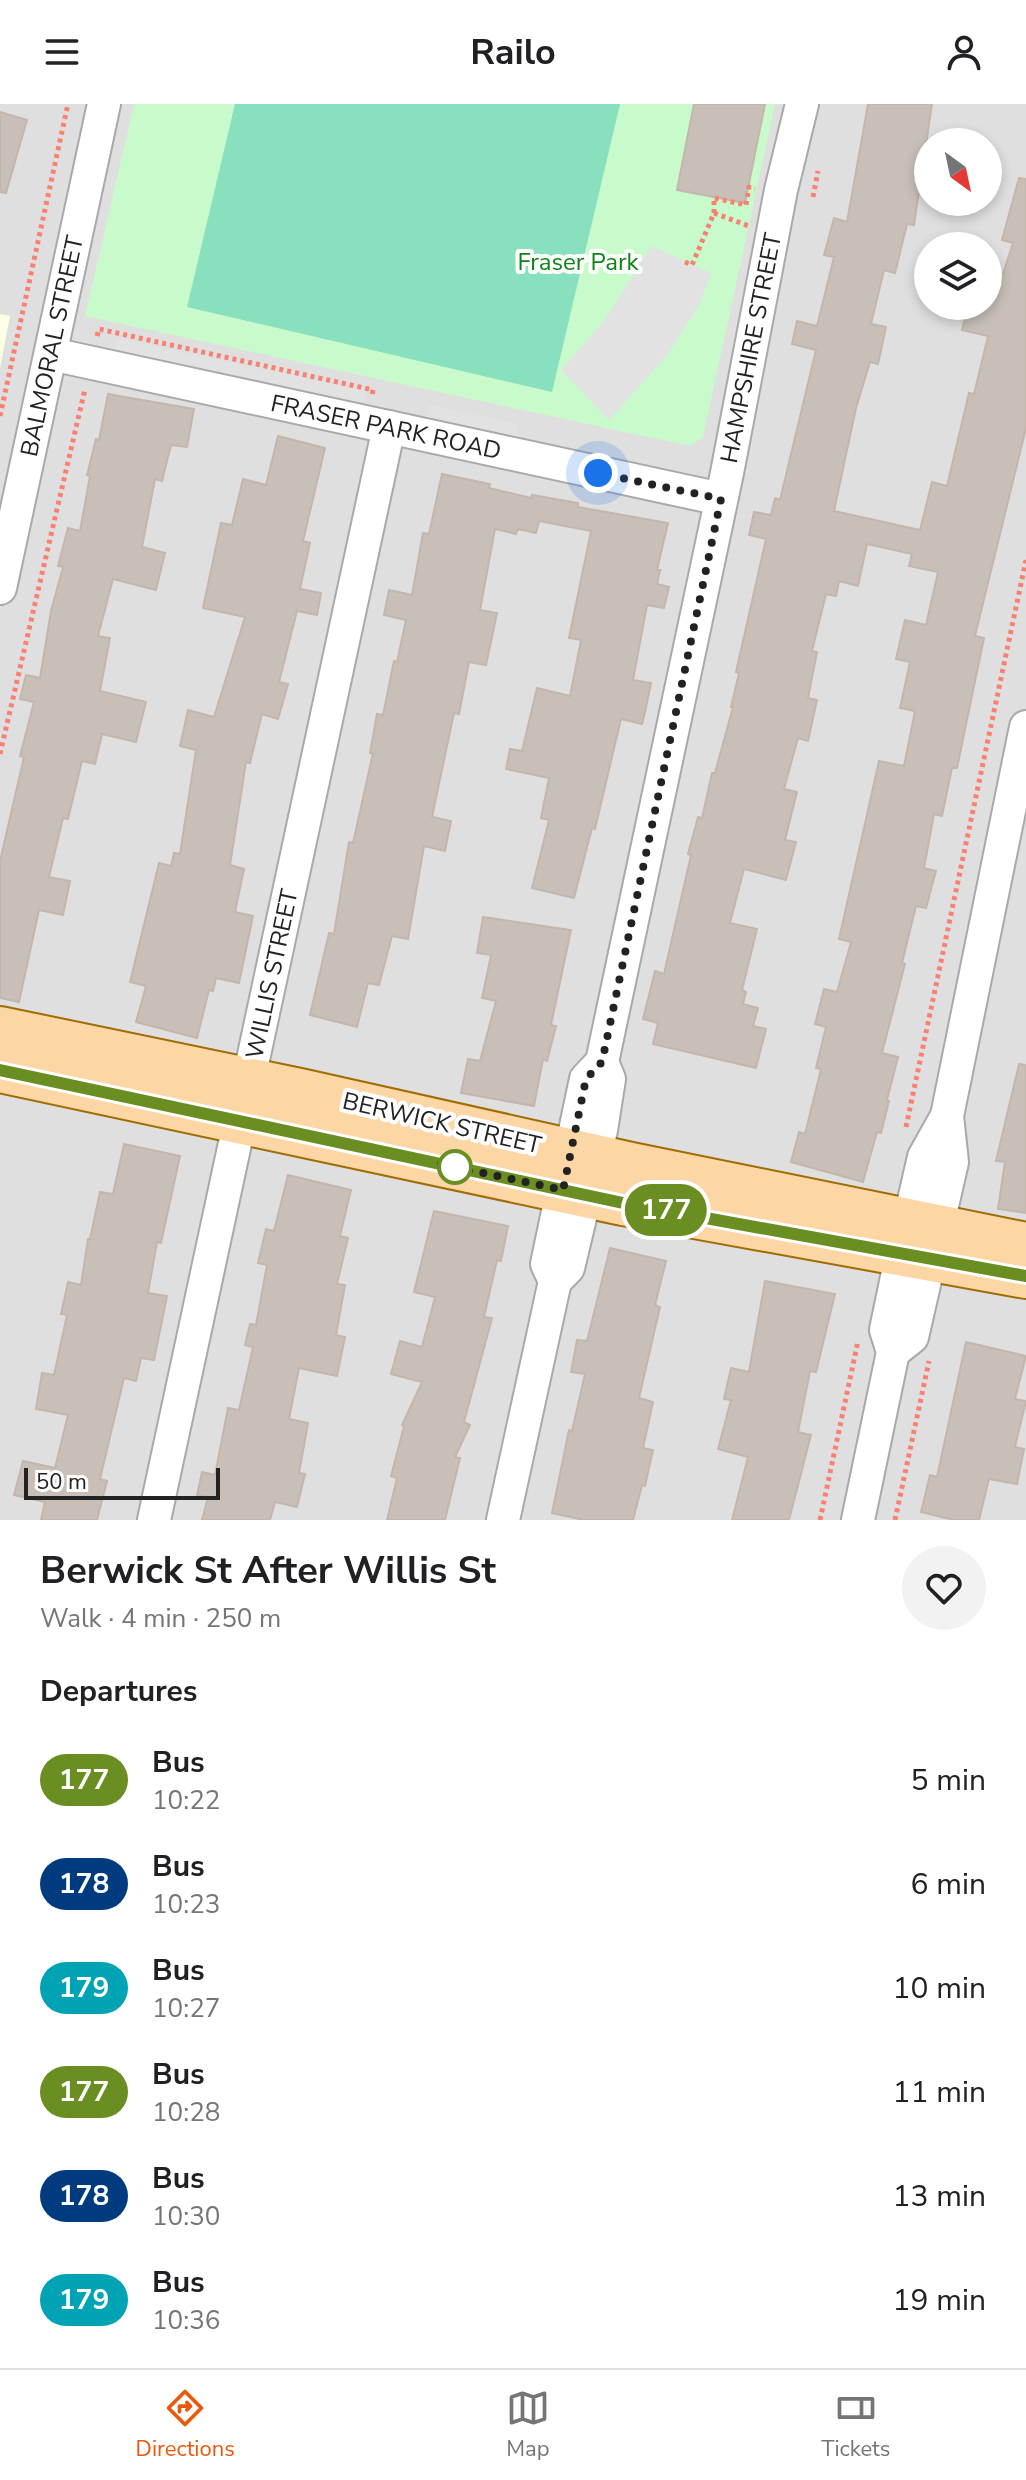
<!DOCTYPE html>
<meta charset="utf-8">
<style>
:root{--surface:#fff;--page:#f2f2f2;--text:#202124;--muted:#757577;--line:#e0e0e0;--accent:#ea580c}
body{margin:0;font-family:"Nunito Sans",sans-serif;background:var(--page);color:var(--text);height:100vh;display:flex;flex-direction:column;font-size:30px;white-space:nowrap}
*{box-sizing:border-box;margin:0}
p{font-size:26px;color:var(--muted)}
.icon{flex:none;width:44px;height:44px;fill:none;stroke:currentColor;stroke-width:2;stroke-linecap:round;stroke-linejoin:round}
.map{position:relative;height:1416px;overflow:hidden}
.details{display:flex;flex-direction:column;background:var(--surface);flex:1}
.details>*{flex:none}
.badge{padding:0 16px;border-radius:26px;font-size:28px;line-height:52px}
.needle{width:52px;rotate:147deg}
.tools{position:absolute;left:914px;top:24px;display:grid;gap:16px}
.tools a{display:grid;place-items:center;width:88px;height:88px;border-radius:50%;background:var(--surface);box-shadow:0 4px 12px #0003;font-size:40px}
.scale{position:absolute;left:24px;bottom:20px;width:196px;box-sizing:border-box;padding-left:8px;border:4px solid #222;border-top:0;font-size:22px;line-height:28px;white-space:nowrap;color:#222;-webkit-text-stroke:6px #fff;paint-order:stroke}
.you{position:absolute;width:40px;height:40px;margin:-20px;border:6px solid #fff;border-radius:50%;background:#1a73e8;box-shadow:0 0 0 12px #1a73e833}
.map>.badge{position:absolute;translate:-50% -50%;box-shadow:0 0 0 4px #fff}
h2{padding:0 40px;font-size:30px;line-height:72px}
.round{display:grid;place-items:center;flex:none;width:84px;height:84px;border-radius:42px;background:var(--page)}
.overview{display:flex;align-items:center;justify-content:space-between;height:136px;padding:0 40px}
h1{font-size:38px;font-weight:700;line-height:60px}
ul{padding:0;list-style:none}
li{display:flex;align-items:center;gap:24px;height:104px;padding:0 40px}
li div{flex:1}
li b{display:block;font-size:30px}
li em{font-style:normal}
li .badge{min-width:88px;font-weight:700;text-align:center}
header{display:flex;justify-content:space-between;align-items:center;height:104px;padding:0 40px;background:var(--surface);font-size:36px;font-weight:700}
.tab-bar{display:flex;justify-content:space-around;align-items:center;height:112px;border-top:2px solid var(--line);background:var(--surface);font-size:22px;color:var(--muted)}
.tab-bar a{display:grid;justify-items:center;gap:4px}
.tab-bar .current{color:var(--accent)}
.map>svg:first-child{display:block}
.residential{fill:#e0dfdf;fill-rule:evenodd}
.education{fill:#ffffe5}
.park{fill:#c8facc}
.pitch{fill:#88e0be}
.parking{fill:#e2e2e2}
.building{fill:#c7bfb8;stroke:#c4b6ab;stroke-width:2}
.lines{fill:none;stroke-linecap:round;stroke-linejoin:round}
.minor-casing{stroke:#a9a9a9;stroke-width:36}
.primary-casing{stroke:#a06b00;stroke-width:48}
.path{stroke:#fa8072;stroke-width:5;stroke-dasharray:4 4;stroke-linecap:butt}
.minor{stroke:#fff;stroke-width:32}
.primary{stroke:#fcd6a4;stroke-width:44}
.line-casing{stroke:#fff;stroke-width:18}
.line{stroke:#6b8e23;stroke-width:12}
.walk{stroke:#222;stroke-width:8;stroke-dasharray:0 14.4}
.stop-dot{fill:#fff;stroke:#6b8e23;stroke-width:4}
.labels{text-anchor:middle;stroke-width:8;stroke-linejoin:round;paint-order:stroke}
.park-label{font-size:24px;fill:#0c8416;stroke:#fff}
.street-label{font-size:24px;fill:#222;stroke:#fff}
</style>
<header><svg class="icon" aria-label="menu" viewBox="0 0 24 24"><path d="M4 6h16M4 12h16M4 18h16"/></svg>Railo<svg class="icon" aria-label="person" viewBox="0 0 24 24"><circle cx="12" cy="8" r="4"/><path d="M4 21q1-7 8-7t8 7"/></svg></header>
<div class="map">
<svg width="1026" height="1416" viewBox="0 0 1026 1416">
<rect width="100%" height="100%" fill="#f2efe9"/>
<path class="residential" d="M0,0H1026V1416H0ZM928,38H988V98H928ZM928,142H988V202H928Z"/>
<path class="education" d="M0,210L10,212L0,264Z"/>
<path class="park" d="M134,0H775L703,333L690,342L85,212Z"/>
<path class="pitch" d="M235,0H620L552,288L187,203Z"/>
<g class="parking">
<path d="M651,142L711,169L699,201L668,250L609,316L561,266L605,216Z"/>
<path d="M116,234L366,287L362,307L112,253Z"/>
<path d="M429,301L520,320L516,339L425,319Z"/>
</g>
<g class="building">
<path d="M694,0H765L745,99L677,86Z"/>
<path d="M868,0H932L914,121L907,120L895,169L884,166L871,220L886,223L878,260L870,258L856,304L834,407L920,426L932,378L947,382L969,289L974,290L988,232L962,226L968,202H988V195L994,197L1013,139L1002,136L1019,74L1026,75V324L975,532L984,534L957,664H952L942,712L934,710L924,764L936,767L926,804L916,802L902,859L905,860L882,949L898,953L887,996L889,997L881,1029L877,1028L863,1078L791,1058L799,1028L805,1030L821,965L816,964L826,923L815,920L824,885L837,888L851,838L839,835L879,657L904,662L915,607L900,604L910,558L896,555L905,516L926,521L938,468L909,462L912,450L867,440L858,482L839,477L836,492L826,490L812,547L817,548L808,594L817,596L808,637L798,634L784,685L797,688L785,736L796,738L786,776L744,765L730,819L757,825L742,886L746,888L743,900L758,904L753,922L766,925L756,964L653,940L658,919L643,915L655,867L664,870L691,751L688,750L698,713L702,714L712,669H715L733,603H731L739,569L736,568L766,435L749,431L754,408L771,411L775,394L780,396L816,246L792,240L797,217L817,222L834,153L824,151L834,114L847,118Z"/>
<path d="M0,8L27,16L6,89L0,88Z"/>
<path d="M108,290L194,305L187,343L171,341L162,377L155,375L142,443L165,449L156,486L113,475L98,532L110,534L100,587L146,598L136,638L102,630L95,660L82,657L68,715L63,714L49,773L70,777L63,811L39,806L19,898L0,894V757L24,653L20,652L34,598L20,595L26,571L40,574L51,507L63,463L58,462L68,424L80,427L90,372L87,371L96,335L99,336Z"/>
<path d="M278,332L325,344L303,437L310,439L300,485L321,489L317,511L297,507L279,578L288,580L278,615L262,610L250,659L246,658L230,761L244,765L235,808L253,812L239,879L216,874L213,887L209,886L197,934L136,918L146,882L130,878L159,759L171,762L174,749L180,750L196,646L180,642L188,606L214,613L245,513L203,504L221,419L232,421L243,375L266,381Z"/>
<path d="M442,370L490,380L489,384L531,394L532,391L578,399V403L668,419L657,466H660L657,480L669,483L664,504L647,501L633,576L651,579L645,608L642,620L621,615L595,725L592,724L574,794L532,784L549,716L541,714L549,674L506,665L510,645L522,647L537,584L570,592L581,536L569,534L591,427L539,417L536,429L518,425L516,430L495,425L480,506L497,509L486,561L469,558L459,610L454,609L432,713L451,717L445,747L424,742L408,835L392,832L379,881L368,879L357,923L310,911L329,829L334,830L349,738L353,739L373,649H370L377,610L383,611L394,557L397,558L406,516L384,511L389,486L412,491L423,429L429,430Z"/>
<path d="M483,813L571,826L551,921L556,922L547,957L543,955L534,1002L461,989L468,955L480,957L496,897L482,894L491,851L477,849Z"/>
<path d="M1019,960L1026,961V1109L998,1105L1005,1058L996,1057Z"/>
<path d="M124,1040L180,1052L161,1139L157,1138L148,1189L167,1192L154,1256L141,1254L136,1277L124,1274L100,1375L107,1377L97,1416H41L45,1398L14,1391L23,1357L55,1364L68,1311L36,1305L42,1269L54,1271L67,1211L61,1210L68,1178L81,1181L88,1135H90L100,1088L113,1090Z"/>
<path d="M288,1071L351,1086L340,1132L348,1134L337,1180L345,1181L336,1231L345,1233L337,1272L299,1264L289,1315L308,1319L299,1369L305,1370L297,1403L275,1398L270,1416H202L208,1393L197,1391L202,1368L215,1371L228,1304L239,1306L253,1243L245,1241L250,1220L256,1221L267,1161L258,1159L266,1125L274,1127Z"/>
<path d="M434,1107L508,1122L501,1157L497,1156L484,1213L492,1214L464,1318L470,1321L455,1353L460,1354L445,1416H387L397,1374L391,1372L404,1322L402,1321L422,1278L391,1270L400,1237L422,1243L435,1193L414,1188Z"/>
<path d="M610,1144L666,1157L655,1201L660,1203L639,1294L653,1298L643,1344L653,1346L645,1382L642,1381L633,1416H584L552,1409L569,1326L572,1327L585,1270L571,1268L577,1236L587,1237Z"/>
<path d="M765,1177L835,1190L816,1268L810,1267L798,1328L811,1331L789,1416H732L748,1353L718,1345L731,1296L724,1295L731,1264L749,1268Z"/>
<path d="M966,1238L1026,1252L1015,1295L1026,1297L1015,1343L1024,1345L1017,1380L989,1375L979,1416H954L921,1408L930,1371L937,1373Z"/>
</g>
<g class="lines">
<g class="minor-casing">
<g id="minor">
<path d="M51,250L721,395"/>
<path d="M0,484L104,0"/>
<path d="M555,1177L547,1160L586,975L602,958L727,369L781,86L802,0"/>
<path d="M893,1248L912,1233L952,1058L947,1012L1026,623"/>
<path d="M154,1416L389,323"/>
<path d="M503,1416L555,1177L568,1164L601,1026L609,975L602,958"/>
<path d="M858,1416L893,1248L886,1226L902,1149L924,1053L947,1012"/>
</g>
</g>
<g class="primary-casing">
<g id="primary">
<path d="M0,925L300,987L631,1061L1026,1141"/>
<path d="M0,966L623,1099L1026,1172"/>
</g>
</g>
<g class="path">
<path d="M813,93L818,67"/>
<path d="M714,109L749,122"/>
<path d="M685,158L692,161L714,109V94L746,101L749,83L755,85"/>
<path d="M97,232L99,225L373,286L372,291"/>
<path d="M0,312L68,0"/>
<path d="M0,650L85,285"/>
<path d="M906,1023L1026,456"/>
<path d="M820,1416L858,1237"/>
<path d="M895,1416L929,1257"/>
</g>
<use href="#minor" class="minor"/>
<use href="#primary" class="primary"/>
</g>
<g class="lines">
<g class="line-casing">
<path id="line" d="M0,966L623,1099L1026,1172"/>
</g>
<use href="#line" class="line"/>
<path class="walk" d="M455,1063L441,1060L563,1086L586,975L602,958L721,395L598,369"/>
</g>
<circle class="stop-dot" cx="455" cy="1063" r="16"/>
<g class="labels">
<g class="park-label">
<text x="578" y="166">Fraser Park</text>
</g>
<g class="street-label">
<text transform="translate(52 242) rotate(-78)" y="8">BALMORAL STREET</text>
<text transform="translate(751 244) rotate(-79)" y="8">HAMPSHIRE STREET</text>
<text transform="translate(386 323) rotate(12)" y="8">FRASER PARK ROAD</text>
<text transform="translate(272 870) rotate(-78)" y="8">WILLIS STREET</text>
<text transform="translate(442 1019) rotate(13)" y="8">BERWICK STREET</text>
</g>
</g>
</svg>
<div class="tools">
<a><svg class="needle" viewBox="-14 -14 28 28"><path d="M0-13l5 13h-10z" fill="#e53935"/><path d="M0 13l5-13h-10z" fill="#757577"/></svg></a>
<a><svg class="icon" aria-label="layers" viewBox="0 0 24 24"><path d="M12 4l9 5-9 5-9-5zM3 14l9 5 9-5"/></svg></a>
</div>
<div class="scale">50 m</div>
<div class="you" style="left:598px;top:369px"></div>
<b class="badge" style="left:666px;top:1106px;background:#6b8e23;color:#fff">177</b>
</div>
<section class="details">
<div class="overview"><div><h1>Berwick St After Willis St</h1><p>Walk · 4 min · 250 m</p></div><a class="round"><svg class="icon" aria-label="heart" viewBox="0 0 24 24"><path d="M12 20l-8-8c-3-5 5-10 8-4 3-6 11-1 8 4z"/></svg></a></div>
<h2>Departures</h2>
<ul>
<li><span class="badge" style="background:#6b8e23;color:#fff">177</span><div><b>Bus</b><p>10:22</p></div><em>5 min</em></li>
<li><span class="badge" style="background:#003b80;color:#fff">178</span><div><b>Bus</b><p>10:23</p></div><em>6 min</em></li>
<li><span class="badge" style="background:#00a3b4;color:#fff">179</span><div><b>Bus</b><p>10:27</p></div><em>10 min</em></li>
<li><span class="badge" style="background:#6b8e23;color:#fff">177</span><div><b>Bus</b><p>10:28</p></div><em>11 min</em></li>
<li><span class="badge" style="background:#003b80;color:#fff">178</span><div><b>Bus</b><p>10:30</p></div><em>13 min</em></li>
<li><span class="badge" style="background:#00a3b4;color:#fff">179</span><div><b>Bus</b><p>10:36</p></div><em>19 min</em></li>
</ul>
</section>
<nav class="tab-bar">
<a class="current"><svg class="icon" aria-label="directions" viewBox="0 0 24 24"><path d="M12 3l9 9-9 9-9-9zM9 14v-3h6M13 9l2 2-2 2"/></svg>Directions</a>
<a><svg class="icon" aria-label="map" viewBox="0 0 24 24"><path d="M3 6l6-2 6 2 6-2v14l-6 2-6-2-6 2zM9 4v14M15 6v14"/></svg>Map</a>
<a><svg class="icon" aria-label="tickets" viewBox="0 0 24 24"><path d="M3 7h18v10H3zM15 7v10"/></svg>Tickets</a>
</nav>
